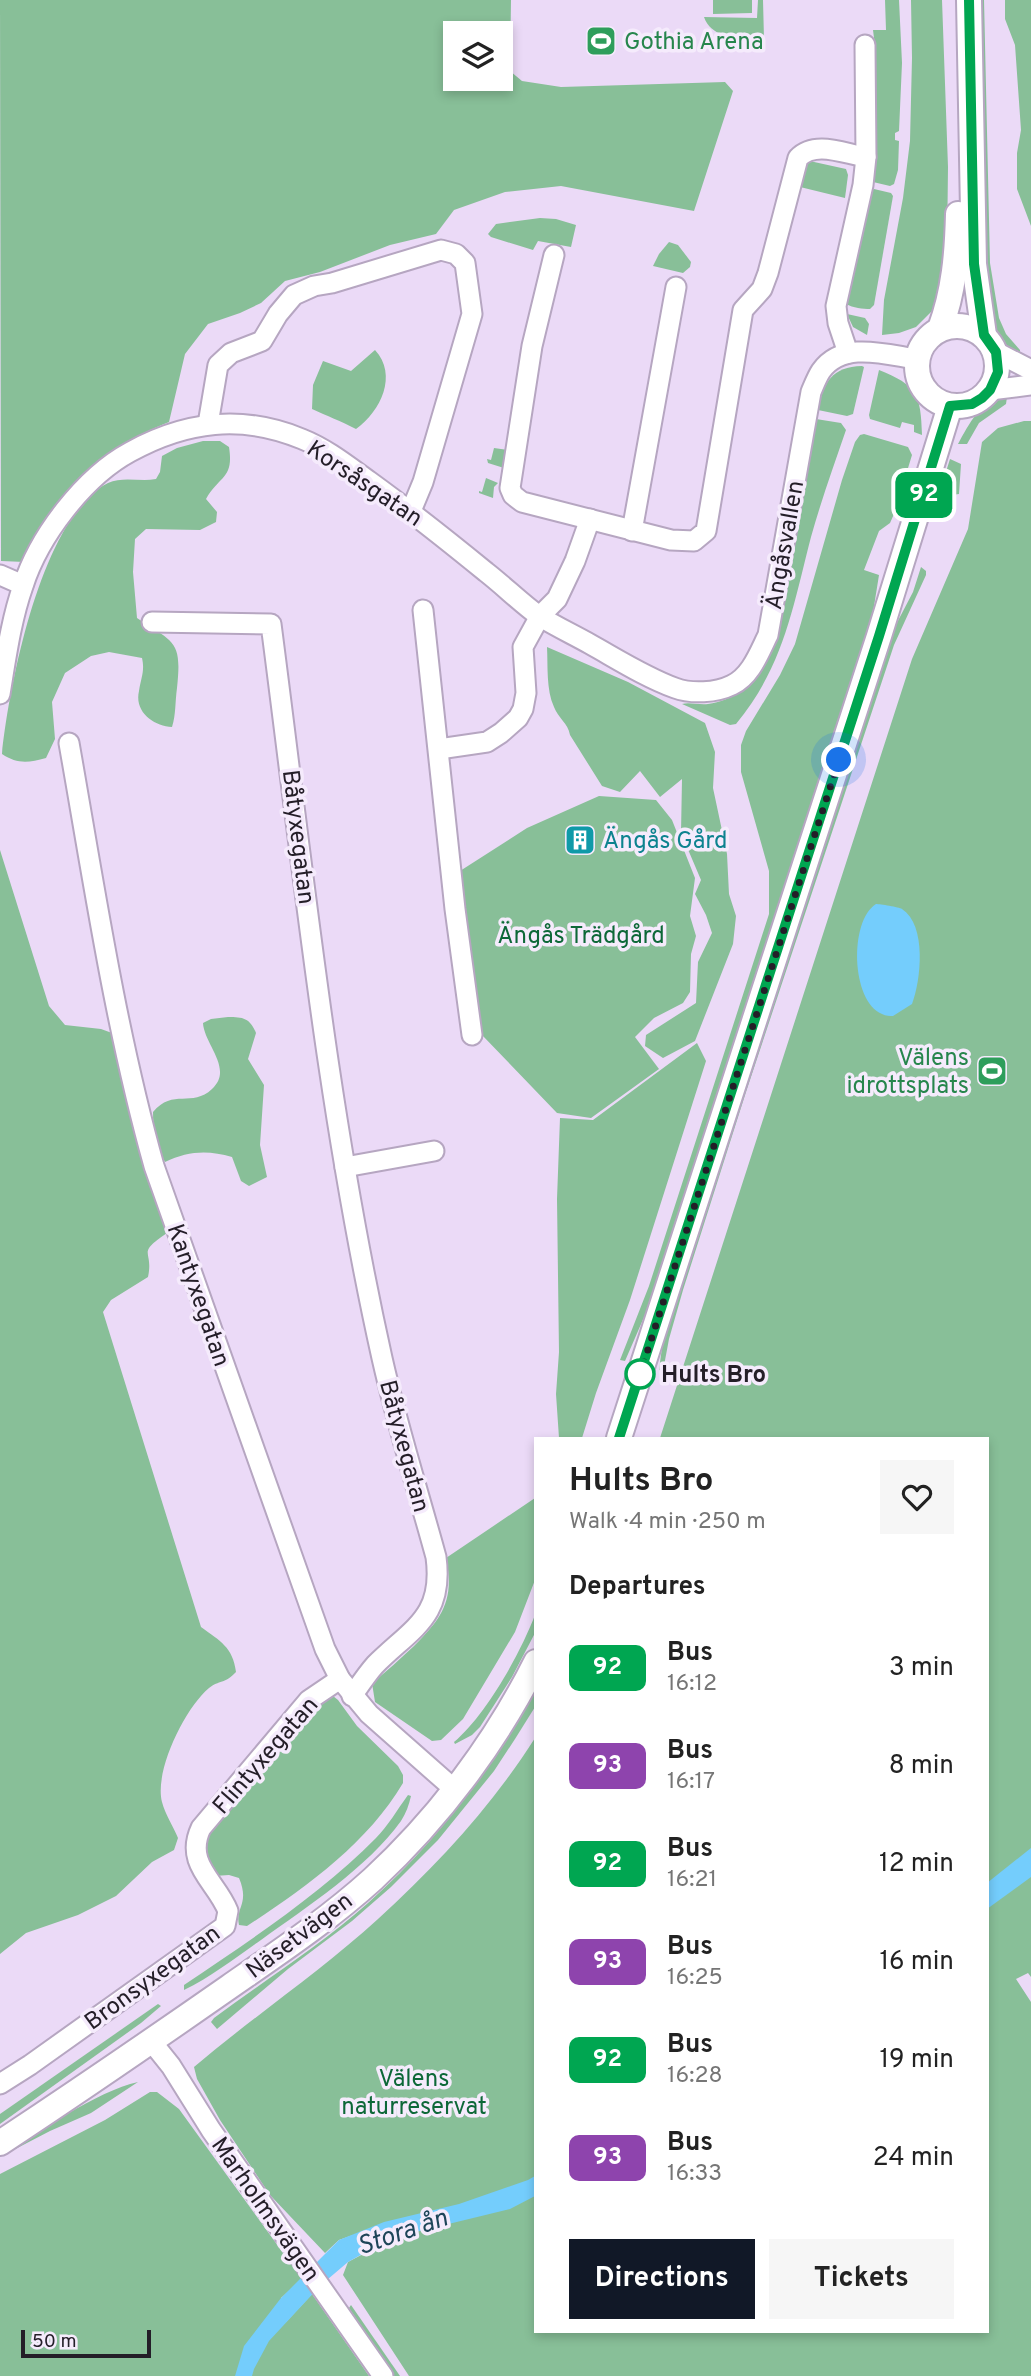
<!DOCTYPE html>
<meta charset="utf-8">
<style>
:root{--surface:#fff;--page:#f6f6f6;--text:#222;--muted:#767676;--accent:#111827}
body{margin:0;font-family:Overpass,sans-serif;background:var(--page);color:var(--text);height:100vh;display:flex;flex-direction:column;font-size:26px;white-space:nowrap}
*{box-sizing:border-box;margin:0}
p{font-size:23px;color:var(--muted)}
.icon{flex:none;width:38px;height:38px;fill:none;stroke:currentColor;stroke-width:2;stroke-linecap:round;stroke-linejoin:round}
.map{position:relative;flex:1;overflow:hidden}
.sheet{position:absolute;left:534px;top:1437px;width:455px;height:896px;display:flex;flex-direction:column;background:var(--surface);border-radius:0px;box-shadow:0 4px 10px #0003}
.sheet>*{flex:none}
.badge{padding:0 14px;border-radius:10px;font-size:24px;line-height:46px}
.fabs{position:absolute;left:443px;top:21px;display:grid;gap:14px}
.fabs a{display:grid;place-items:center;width:70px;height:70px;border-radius:0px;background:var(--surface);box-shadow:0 4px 10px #0003;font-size:35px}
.scale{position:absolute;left:21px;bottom:18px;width:130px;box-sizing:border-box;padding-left:7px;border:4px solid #241e28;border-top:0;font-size:19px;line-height:24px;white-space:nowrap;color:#241e28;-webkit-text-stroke:5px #f5ebfc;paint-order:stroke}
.you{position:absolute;width:35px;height:35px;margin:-18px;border:5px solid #fff;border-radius:50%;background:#1a73e8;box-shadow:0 0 0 10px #1a73e833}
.map>.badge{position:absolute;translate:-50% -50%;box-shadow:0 0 0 4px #fff}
h2{padding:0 35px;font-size:26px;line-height:63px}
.round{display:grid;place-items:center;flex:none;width:74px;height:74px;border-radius:0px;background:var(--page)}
.head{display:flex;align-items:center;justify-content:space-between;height:119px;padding:0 35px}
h1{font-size:33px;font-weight:700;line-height:52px}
.primary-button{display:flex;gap:14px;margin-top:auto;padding:14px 35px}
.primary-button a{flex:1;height:80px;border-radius:0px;background:var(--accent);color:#fff;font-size:28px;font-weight:700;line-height:80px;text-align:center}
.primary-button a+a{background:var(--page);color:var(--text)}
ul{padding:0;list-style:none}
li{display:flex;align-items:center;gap:21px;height:98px;padding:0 35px}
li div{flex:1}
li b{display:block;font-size:26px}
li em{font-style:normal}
li .badge{min-width:77px;font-weight:700;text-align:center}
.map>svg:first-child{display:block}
.green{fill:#88bf98;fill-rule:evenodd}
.water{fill:#74cdfc}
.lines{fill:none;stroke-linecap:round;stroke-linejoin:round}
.minor-casing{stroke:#b6a6c1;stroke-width:23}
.tertiary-casing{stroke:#b6a6c1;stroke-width:28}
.minor{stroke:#fff;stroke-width:19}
.tertiary{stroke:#fff;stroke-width:24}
.line-casing{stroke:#fff;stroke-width:16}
.line{stroke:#00a651;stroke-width:10}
.walk{stroke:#241e28;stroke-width:7;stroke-dasharray:0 12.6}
.stop-dot{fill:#fff;stroke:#00a651;stroke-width:3.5}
.labels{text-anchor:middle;stroke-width:7;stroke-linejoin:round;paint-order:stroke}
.leisure-label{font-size:24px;fill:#27864d;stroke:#f5ebfc;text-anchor:start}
.street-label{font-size:24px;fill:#241e28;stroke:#f5ebfc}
.culture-label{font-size:24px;fill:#0d838f;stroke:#f5ebfc;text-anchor:start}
.park-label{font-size:24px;fill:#0d6838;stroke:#f5ebfc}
.stop-label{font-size:24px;font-weight:bold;fill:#241e28;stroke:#f5ebfc;text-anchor:start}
.water-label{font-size:26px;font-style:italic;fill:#1e4559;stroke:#f5ebfc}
</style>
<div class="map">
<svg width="1031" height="2376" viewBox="0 0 1031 2376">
<rect width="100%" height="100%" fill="#ebdaf7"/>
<g class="green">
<path d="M0,0H511L510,71L522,81L561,87L725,82L733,91L694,211L561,186L505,192L454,210L436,234L390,245L320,272L285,281L261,303L240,313L208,324L185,354L169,422C126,439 89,463 61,501C47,519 37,542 25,562L1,561ZM455,33H500V79H455Z"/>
<path d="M713,0H752V13L713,14Z"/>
<path d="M758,0H763L764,39C744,40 712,40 704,17L757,18Z"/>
<path d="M885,0H899L902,63L899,131L895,133V140L899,141L898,170L894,184L890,186L873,182L876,54L873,30H886Z"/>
<path d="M911,0H942L948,167L947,251L935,308L916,327L899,333L882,335L884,300L903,198L910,141L912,58Z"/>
<path d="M978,0H984L990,263L999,318L1006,334L1020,350V356C996,341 993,332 986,306Z"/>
<path d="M1005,0H1031V226L1017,189V153L1021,130L1015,45L1005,19Z"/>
<path d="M805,160L846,169L848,175L845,198L796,186Z"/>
<path d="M874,189L891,193L893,196L874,305L870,309C863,309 853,308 846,304V295L872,190Z"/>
<path d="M540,218L556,219L576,225L571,247L538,241L533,250L491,237L488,234L496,224Z"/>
<path d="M669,242L678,245L691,262L690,267L683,273L653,266L659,254Z"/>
<path d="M847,314L865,318L869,324L867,335L853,327Z"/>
<path d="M375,350C398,375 381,411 356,429C341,421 327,416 312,409L313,385L323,361L351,371Z"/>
<path d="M862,366L864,367L853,414L847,416L818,410C823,382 832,367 862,366Z"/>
<path d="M879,370C917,385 921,395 922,435L914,432V425L902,422L900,428L870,419L869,415Z"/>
<path d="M1007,397L1006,404L979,423L967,444H958C969,424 981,399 1007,397Z"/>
<path d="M816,419L841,423L846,430C834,465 821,501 811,537C793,606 784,666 736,724L730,725L682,704C689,702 699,705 708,704C745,699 770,667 778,633Z"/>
<path d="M1024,421H1031V1977L1028,1973L1016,1979L1031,2002V2376H409L343,2275L348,2262L363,2254L353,2235L339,2240L325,2253L270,2195L220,2120L197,2079L194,2067C254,2016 320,1972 378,1919C437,1865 492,1806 535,1738L536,2331H987V1438H660L912,659L968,529L982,442L998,428Z"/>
<path d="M864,434L908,447L912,455L894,514L890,523L879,531L864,570L879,575L871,625L648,1308L625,1361L620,1360L649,1286L769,914V871L741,772V745L746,731L780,675L795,644L842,480L855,442L860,435Z"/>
<path d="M203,441H220L229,447C234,479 220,475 206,499L217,512L216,522L200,530L146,529L135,539L133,572L137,618C175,643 182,641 177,688C175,702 176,714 172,727C154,726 134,712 139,691C141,678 145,671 142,658L109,652L91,656L65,673L52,702L55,739L46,758C28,763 17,764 2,754C9,685 42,516 108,483C123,476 140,482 156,479L160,472L162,456L177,448Z"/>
<path d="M494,448L508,450L504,468L488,463L487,459L491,460Z"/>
<path d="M950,459L961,464L959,494L952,495L945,513L938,515L944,478Z"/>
<path d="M486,478L498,483L494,487L493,498L479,493V491L482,492Z"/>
<path d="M921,567L926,571V575L894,645L746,1092L683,1290L669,1339L663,1371L659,1370L663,1340L890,636L913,592Z"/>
<path d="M547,647L628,682L705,723L715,752L713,788L727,854L729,894L736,916L733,944L695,1041L663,1058L645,1046L646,1035L696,1003L698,962L712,933L706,915L695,894L701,880L681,833L682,779L660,797L640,771L620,792L602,786L570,735C568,723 558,718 554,707C546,690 548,665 547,647Z"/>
<path d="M599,796L656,800L672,820L695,878L690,916L696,936L691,954L690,992L683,1003L654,1018L635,1037L659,1069L591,1118L557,1113L482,1035L460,871L527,828Z"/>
<path d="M0,850L49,1006L65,1025L101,1029L112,1033L135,1133L167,1233C135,1255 154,1249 148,1277L111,1300L103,1312L201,1627C220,1641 233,1647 236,1672C225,1684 219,1680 209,1688C185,1708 154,1771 162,1802C165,1814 173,1826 178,1838L174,1850L152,1862L116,1896L78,1915L26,1933L0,1954Z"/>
<path d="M228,1017C243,1017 250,1018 256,1033L248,1059L264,1085L260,1145L267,1177L249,1186L241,1181L232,1157C208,1150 188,1151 165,1162C156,1147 153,1130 153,1112C173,1088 192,1108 212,1089C234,1069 204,1044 203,1023L211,1019Z"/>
<path d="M697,1043L706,1061L630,1300L596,1393L582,1438H559L556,1394L559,1352L557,1199L560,1118L593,1120Z"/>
<path d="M535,1498V1580L515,1632L463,1719L441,1740L432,1741L375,1702L372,1683C387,1671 400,1659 414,1646C442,1618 455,1600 446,1558Z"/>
<path d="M535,1615V1633L512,1677L480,1727L472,1735L455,1744L454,1742C486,1715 520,1654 535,1615Z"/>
<path d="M535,1689V1707L515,1739L494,1771L438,1840L391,1887L352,1921L288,1969L217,2029L211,2022L214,2018C265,1980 321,1945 368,1903C439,1840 489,1771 535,1689Z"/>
<path d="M326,1696H333L338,1700L357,1726L398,1766L403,1775V1783C367,1844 305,1888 247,1926L239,1925C235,1907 250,1904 239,1878L229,1875L214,1876L201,1852L212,1822Z"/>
<path d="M408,1795L411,1796C409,1805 406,1813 401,1821C367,1868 308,1906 261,1940C236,1957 211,1977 184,1990V1985C248,1942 322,1893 376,1838C388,1826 397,1810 408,1795Z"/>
<path d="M158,2004L161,2006L141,2023L0,2124V2114Z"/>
<path d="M138,2082L91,2113L50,2131L0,2157V2154C38,2133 97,2091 138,2082Z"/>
<path d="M150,2092H157L179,2109L302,2279L281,2298L286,2322L312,2294L369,2376H0V2174L105,2120Z"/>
<path d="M351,2305L400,2376H394L349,2308Z"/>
</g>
<g class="water">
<path d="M876,904C880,904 899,907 902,909C927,925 921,981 912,1004L893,1016C890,1016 886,1016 882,1014C851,1001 849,921 876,904Z"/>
<path d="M1031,1848V1877L987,1909V1883Z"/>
<path d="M535,2176V2196L510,2209L391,2238L348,2262L321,2285L269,2341L254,2369L252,2376H235L244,2346L281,2298L339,2240L384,2222L459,2204L528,2180Z"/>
</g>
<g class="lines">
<g class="minor-casing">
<g id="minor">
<path d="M554,255L532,346L510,488L513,495L522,502L671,540L694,541L706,531L743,310L762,289L768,273L798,158C815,140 845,154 866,157"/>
<path d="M996,352L1031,370"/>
<path d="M848,353L838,323L836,306L863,185L866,157L865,45"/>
<path d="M990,390L1031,385"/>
<path d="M208,424L218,365L231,353L262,341L278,314L294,295L314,286L332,283L441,250L456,254L465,263L472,314L423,482L411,511"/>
<path d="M632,531L676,287"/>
<path d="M0,575L23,585"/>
<path d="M423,610L455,909L472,1035"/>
<path d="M152,622L271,624C303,869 328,1116 382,1358C397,1425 418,1491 436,1557C444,1617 412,1628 375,1665C367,1674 359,1686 352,1696"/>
<path d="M0,694C6,658 11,620 23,586C39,536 84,477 130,452C186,421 242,414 302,439C327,449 348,466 369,481C409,510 448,541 486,572C504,586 521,603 539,616C555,626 574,635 590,644C617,659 645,677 675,688C691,694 716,693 732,685C751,676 759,653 768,635L811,392C814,385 817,377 821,371C843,340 887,355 917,359"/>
<path d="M69,743C94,884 115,1027 154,1166L325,1649L340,1679L369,1714L454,1789"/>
<path d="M439,749L487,742L501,733L518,718L523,709L526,693L523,647L540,616L557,599L575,561L590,519"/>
<path d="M345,1167L434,1151"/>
<path d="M151,2041L171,2066L211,2130L383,2376"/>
<path d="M0,2084L30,2065L225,1926L228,1911C216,1881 184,1864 201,1828L309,1700L340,1679"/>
</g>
</g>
<g class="tertiary-casing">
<g id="tertiary">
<path d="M969,0L974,264L984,335"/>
<circle cx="957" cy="366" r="40"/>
<path d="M940,329C954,291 957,254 958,214"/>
<path d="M619,1438L879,636L950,406"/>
<path d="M0,2143C77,2092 153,2040 229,1987C278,1953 329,1919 373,1879C439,1818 496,1742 536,1662"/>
</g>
</g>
<use href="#minor" class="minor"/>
<use href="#tertiary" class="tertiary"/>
</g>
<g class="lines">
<g class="line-casing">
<path id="line" d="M619,1438L879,636L950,406L972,404L982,398L990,390L998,372L996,352L984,335L974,264L969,0"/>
</g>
<use href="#line" class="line"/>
<path class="walk" d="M640,1374L839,760"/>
</g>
<defs>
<g id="stadium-square" transform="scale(1.575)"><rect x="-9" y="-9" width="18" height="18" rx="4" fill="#2e9e5b" stroke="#f5ebfc"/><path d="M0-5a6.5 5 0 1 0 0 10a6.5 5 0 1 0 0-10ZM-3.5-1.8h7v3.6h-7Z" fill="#fff"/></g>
<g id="building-square" transform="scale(1.575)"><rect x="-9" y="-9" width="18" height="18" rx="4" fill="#0f9aa8" stroke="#f5ebfc"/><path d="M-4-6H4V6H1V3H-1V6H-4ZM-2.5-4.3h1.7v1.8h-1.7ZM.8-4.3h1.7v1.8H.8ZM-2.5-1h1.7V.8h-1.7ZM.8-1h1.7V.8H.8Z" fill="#fff"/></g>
</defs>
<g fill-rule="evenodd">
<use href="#stadium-square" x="601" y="41"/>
<use href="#building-square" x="580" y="840"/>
<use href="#stadium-square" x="992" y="1071"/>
</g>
<circle class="stop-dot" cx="640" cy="1374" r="14"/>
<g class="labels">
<g class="leisure-label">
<text x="624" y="49">Gothia Arena</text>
<text x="969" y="1065" text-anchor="end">Välens<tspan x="969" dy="28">idrottsplats</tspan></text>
</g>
<g class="street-label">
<text transform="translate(365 483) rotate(34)" y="8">Korsåsgatan</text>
<text transform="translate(784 545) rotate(-80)" y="8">Ängåsvallen</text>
<text transform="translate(299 837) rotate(83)" y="8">Båtyxegatan</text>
<text transform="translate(199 1295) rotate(71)" y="8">Kantyxegatan</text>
<text transform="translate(405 1446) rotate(75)" y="8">Båtyxegatan</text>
<text transform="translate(265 1755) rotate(-49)" y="8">Flintyxegatan</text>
<text transform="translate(299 1935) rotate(-37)" y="8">Näsetvägen</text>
<text transform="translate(152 1977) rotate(-36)" y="8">Bronsyxegatan</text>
<text transform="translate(266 2209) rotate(55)" y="8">Marholmsvägen</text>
</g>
<g class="culture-label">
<text x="603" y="848">Ängås Gård</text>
</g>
<g class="park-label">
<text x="581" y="943">Ängås Trädgård</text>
<text x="414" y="2086">Välens<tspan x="414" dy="28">naturreservat</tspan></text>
</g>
<g class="stop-label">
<text x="661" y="1382">Hults Bro</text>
</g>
<g class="water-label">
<text transform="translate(402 2231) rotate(-19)" y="9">Stora ån</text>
</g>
</g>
</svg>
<div class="fabs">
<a><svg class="icon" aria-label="layers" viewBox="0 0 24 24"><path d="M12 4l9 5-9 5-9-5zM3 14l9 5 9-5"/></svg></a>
</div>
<div class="scale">50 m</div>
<div class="you" style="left:839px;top:760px"></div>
<b class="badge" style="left:924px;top:495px;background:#00a651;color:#fff">92</b>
<section class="sheet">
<div class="head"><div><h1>Hults Bro</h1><p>Walk · 4 min · 250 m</p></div><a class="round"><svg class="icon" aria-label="heart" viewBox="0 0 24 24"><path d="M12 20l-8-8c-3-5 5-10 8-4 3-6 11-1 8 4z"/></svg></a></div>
<h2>Departures</h2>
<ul>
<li><span class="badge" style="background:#00a651;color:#fff">92</span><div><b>Bus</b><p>16:12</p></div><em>3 min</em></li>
<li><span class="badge" style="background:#8e44ad;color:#fff">93</span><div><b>Bus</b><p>16:17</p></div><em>8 min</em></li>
<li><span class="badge" style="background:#00a651;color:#fff">92</span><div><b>Bus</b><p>16:21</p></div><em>12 min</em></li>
<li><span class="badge" style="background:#8e44ad;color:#fff">93</span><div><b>Bus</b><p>16:25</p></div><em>16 min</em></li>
<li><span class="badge" style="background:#00a651;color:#fff">92</span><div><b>Bus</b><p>16:28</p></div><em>19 min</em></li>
<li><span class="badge" style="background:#8e44ad;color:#fff">93</span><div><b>Bus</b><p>16:33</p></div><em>24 min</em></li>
</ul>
<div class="primary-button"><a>Directions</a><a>Tickets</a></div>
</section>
</div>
